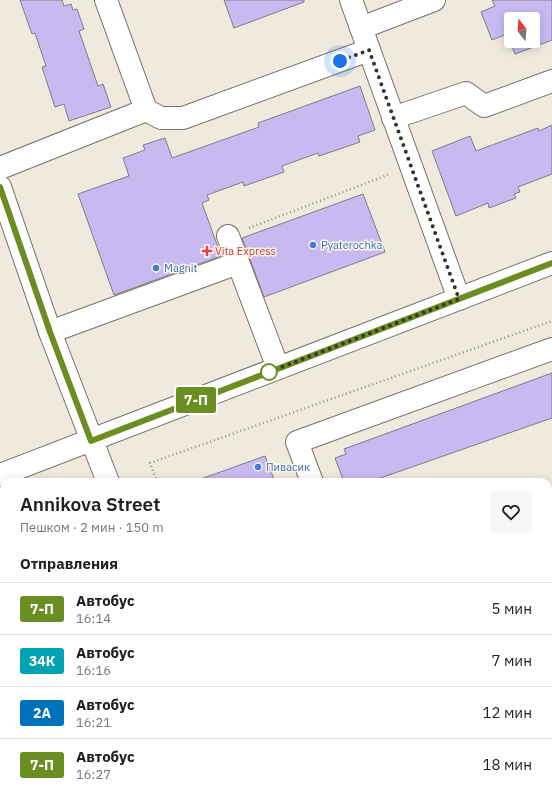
<!DOCTYPE html>
<html lang="ru">
<meta charset="utf-8">
<style>
:root{--surface:#fff;--page:#f6f6f6;--text:#202124;--muted:#757577;--line:#e0e0e0}
body{margin:0;font-family:"IBM Plex Sans",sans-serif;background:var(--page);color:var(--text);height:100vh;display:flex;flex-direction:column;font-size:15px;white-space:nowrap}
*{box-sizing:border-box;margin:0}
p{font-size:13px;color:var(--muted)}
.icon{flex:none;width:22px;height:22px;fill:none;stroke:currentColor;stroke-width:2;stroke-linecap:round;stroke-linejoin:round}
.map{position:relative;flex:1;overflow:hidden}
.details{position:absolute;left:0px;top:478px;width:552px;height:320px;display:flex;flex-direction:column;background:var(--surface);border-radius:12px 12px 0 0;box-shadow:0 2px 10px #0003}
.details>*{flex:none}
.badge{padding:0 8px;border-radius:3px;font-size:14px;line-height:26px}
.needle{width:26px;rotate:343deg}
.fabs{position:absolute;left:504px;top:12px;display:grid;gap:8px}
.fabs a{display:grid;place-items:center;width:36px;height:36px;border-radius:4px;background:var(--surface);box-shadow:0 2px 10px #0003;font-size:20px}
.you{position:absolute;width:20px;height:20px;margin:-10px;border:3px solid #fff;border-radius:50%;background:#1a73e8;box-shadow:0 0 0 6px #1a73e833}
.map>.badge{position:absolute;translate:-50% -50%;box-shadow:0 0 0 2px #fff}
h2{padding:0 20px;font-size:15px;line-height:36px}
.round{display:grid;place-items:center;flex:none;width:42px;height:42px;border-radius:4px;background:var(--page)}
.summary{display:flex;align-items:center;justify-content:space-between;height:68px;padding:0 20px}
h1{font-size:19px;font-weight:600;line-height:30px}
ul{padding:0;list-style:none}
li{display:flex;align-items:center;gap:12px;height:52px;padding:0 20px;border-top:1px solid var(--line)}
li div{flex:1}
li b{display:block;font-size:15px}
li em{font-style:normal}
li .badge{min-width:44px;font-weight:700;text-align:center}
.map>svg:first-child{display:block}
.industrial{fill:#f2d9e3}
.green{fill:#b5dab9}
.building{fill:#c8baf1;stroke:#7e7c87;fill-rule:evenodd}
.lines{fill:none;stroke-linecap:round;stroke-linejoin:round}
.minor-casing{stroke:#777167;stroke-width:24}
.path{stroke:#96928a;stroke-width:2.5;stroke-dasharray:1 3;stroke-linecap:butt}
.minor{stroke:#fff;stroke-width:22}
.line-casing{stroke:#fff;stroke-width:9}
.line{stroke:#6b8e23;stroke-width:6}
.walk{stroke:#35332e;stroke-width:4;stroke-dasharray:0 7.2}
.shop-dot{fill:#3f7fe0;stroke:#fef7eb;stroke-width:1.5}
.health-dot{fill:#e0444e;stroke:#fef7eb;stroke-width:1.5}
.stop-dot{fill:#fff;stroke:#6b8e23;stroke-width:2}
.labels{text-anchor:middle;stroke-width:3;stroke-linejoin:round;paint-order:stroke}
.shop-label{font-size:11px;fill:#366cbe;stroke:#fef7eb;text-anchor:start}
.health-label{font-size:11px;fill:#be3a42;stroke:#fef7eb;text-anchor:start}
</style>
<div class="map">
<svg width="552" height="798" viewBox="0 0 552 798">
<rect width="100%" height="100%" fill="#f0eade"/>
<path class="industrial" d="M4,583V794H147L149,798H0V584Z"/>
<path class="green" d="M439,794H498L500,798H429Z"/>
<g class="building">
<path d="M20,0H62L64,6L71,4L73,10L77,9L84,29L79,31L98,86L103,84L111,107L69,121L64,104L55,107L42,67L46,66L35,33L32,34Z"/>
<path d="M224,0H304V2L234,28Z"/>
<path d="M492,0H552V40L515,54L507,34L492,40L481,12L495,6ZM511,19H533V41H511Z"/>
<path d="M360,86L375,130L358,136L360,142L319,156L318,153L282,166L284,172L244,186L243,182L207,195L209,200L202,203L221,256L114,295L78,194L129,176L123,158L145,150L143,145L165,138L172,158L259,127L258,123Z"/>
<path d="M552,125V174L518,187L520,192L514,194L516,198L489,208L488,203L456,216L432,151L470,136L476,151L538,128L539,131Z"/>
<path d="M363,194L385,252L264,297L242,238Z"/>
<path d="M552,373V418L369,482H344L335,458L346,454L344,449Z"/>
<path d="M265,456L275,482H199L198,480Z"/>
</g>
<g class="lines">
<g class="minor-casing">
<g id="minor">
<path d="M106,0L146,110L161,118H183L369,50"/>
<path d="M351,0L459,299"/>
<path d="M361,28L434,0"/>
<path d="M393,118L466,93L484,106L552,81"/>
<path d="M0,168L146,110"/>
<path d="M0,187L50,332L108,482"/>
<path d="M228,236L278,368"/>
<path d="M50,332L238,263"/>
<path d="M0,475L552,263"/>
<path d="M312,482L297,442L552,349"/>
<path d="M548,569L552,568"/>
<path d="M0,647L4,645"/>
<path d="M0,713L4,711"/>
<path d="M548,721L552,720"/>
<path d="M36,794L37,798"/>
<path d="M109,794L110,798"/>
<path d="M230,794L232,798"/>
<path d="M379,794L380,798"/>
<path d="M512,794L513,798"/>
<path d="M295,798L306,794"/>
</g>
</g>
<g class="path">
<path d="M249,228L390,174"/>
<path d="M157,482L150,463L552,321"/>
<path d="M548,507L552,501"/>
<path d="M548,669L552,668"/>
</g>
<use href="#minor" class="minor"/>
</g>
<g class="lines">
<g class="line-casing">
<path id="line" d="M0,187L50,332L91,441L552,263"/>
</g>
<use href="#line" class="line"/>
<path class="walk" d="M269,372L459,299L369,50L340,61"/>
</g>
<g class="shop-dot">
<circle cx="313" cy="245" r="4"/>
<circle cx="156" cy="268" r="4"/>
<circle cx="258" cy="467" r="4"/>
</g>
<path class="health-dot" d="M205 245h4v4h4v4h-4v4h-4v-4h-4v-4h4z"/>
<circle class="stop-dot" cx="269" cy="372" r="8"/>
<g class="labels">
<g class="shop-label">
<text x="321" y="249">Pyaterochka</text>
<text x="164" y="272">Magnit</text>
<text x="266" y="471">Пивасик</text>
</g>
<g class="health-label">
<text x="215" y="255">Vita Express</text>
</g>
</g>
</svg>
<div class="fabs">
<a><svg class="needle" viewBox="-14 -14 28 28"><path d="M0-13l5 13h-10z" fill="#e53935"/><path d="M0 13l5-13h-10z" fill="#757577"/></svg></a>
</div>
<div class="you" style="left:340px;top:61px"></div>
<b class="badge" style="left:196px;top:400px;background:#6b8e23;color:#fff">7-П</b>
<section class="details">
<div class="summary"><div><h1>Annikova Street</h1><p>Пешком · 2 мин · 150 m</p></div><a class="round"><svg class="icon" aria-label="heart" viewBox="0 0 24 24"><path d="M12 20l-8-8c-3-5 5-10 8-4 3-6 11-1 8 4z"/></svg></a></div>
<h2>Отправления</h2>
<ul>
<li><span class="badge" style="background:#6b8e23;color:#fff">7-П</span><div><b>Автобус</b><p>16:14</p></div><em>5 мин</em></li>
<li><span class="badge" style="background:#00a3b4;color:#fff">34К</span><div><b>Автобус</b><p>16:16</p></div><em>7 мин</em></li>
<li><span class="badge" style="background:#0072bc;color:#fff">2А</span><div><b>Автобус</b><p>16:21</p></div><em>12 мин</em></li>
<li><span class="badge" style="background:#6b8e23;color:#fff">7-П</span><div><b>Автобус</b><p>16:27</p></div><em>18 мин</em></li>
</ul>
</section>
</div>
